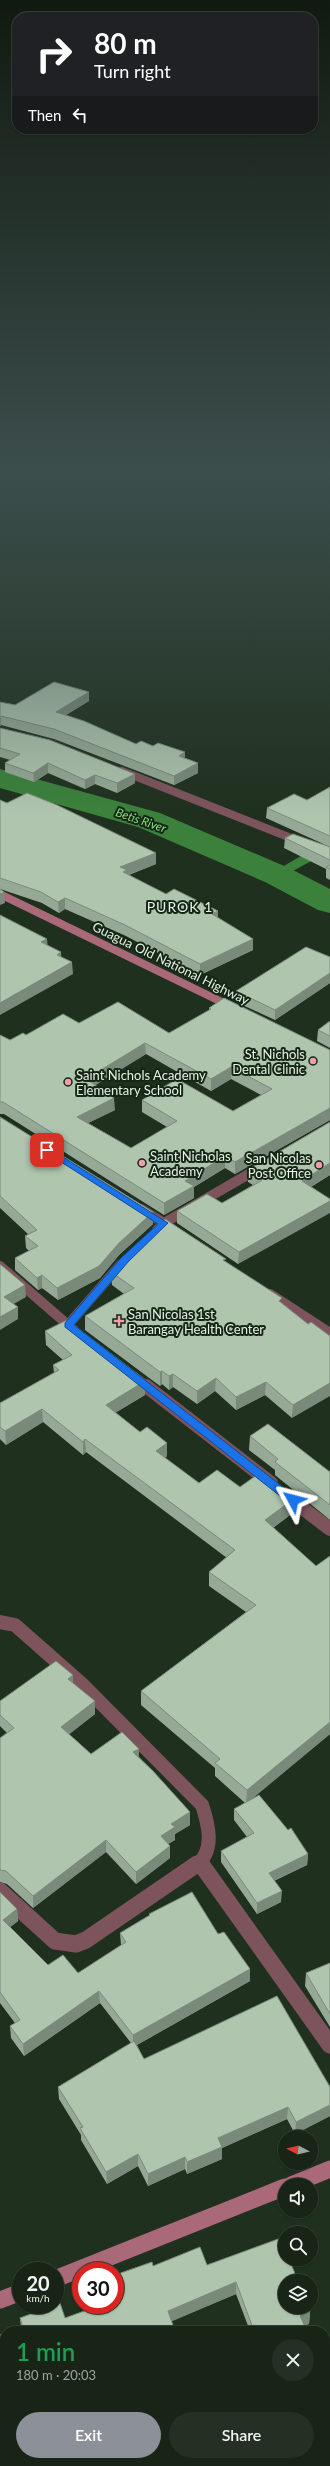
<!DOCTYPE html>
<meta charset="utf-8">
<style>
:root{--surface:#172416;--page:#243023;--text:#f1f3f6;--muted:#9ea4a1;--line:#364135;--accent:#8c9099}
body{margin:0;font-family:Lato,sans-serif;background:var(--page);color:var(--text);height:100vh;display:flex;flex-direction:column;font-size:15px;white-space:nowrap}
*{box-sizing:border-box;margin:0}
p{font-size:13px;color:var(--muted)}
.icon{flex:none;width:22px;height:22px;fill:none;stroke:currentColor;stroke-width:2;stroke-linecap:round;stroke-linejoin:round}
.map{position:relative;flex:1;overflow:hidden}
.panel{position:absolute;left:0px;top:2326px;width:330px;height:140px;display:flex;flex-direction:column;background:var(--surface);border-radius:16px 16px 0 0;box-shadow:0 1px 3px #0004,0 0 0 1px var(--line)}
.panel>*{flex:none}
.banner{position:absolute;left:12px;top:12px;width:306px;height:122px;border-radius:16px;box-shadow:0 1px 3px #0004,0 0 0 1px var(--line);background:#202124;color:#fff;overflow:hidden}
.needle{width:26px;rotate:277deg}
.tools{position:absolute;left:278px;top:2130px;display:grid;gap:8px}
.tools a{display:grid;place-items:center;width:40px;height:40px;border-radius:50%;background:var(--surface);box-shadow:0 1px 3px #0004,0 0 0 1px var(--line);font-size:20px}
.speed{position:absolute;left:12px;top:2262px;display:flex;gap:8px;font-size:20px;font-weight:700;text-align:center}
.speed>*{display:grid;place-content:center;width:52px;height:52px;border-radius:50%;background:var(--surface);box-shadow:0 1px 3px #0004,0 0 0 1px var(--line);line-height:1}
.speed small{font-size:10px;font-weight:400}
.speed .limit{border:6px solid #d22;background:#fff;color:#111}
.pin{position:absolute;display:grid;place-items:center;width:34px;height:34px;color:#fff;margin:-17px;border-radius:8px;box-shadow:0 2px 6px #0006}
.me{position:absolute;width:44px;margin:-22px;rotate:308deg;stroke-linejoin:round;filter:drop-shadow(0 0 3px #0008)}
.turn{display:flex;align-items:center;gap:14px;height:84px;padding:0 16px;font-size:18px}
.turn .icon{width:52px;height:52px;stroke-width:2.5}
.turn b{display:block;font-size:28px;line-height:34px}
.then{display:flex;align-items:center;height:38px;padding:0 16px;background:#0003;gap:8px;font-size:15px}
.round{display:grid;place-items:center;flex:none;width:42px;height:42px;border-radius:21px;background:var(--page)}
.summary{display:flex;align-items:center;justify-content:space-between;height:68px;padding:0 16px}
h1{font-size:24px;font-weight:600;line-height:30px;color:#1e9e55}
.button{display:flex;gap:8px;margin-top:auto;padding:8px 16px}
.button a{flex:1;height:46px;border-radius:24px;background:var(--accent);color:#fff;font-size:16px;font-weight:600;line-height:46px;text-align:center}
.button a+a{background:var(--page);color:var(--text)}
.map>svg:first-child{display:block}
.water{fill:#3b813b}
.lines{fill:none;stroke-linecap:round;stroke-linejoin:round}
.river{fill:#3b813b;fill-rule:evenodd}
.minor-far2{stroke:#7d535c;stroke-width:10}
.minor-far1{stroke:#7d535c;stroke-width:14}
.minor{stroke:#7d535c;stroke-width:17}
.tertiary-far1{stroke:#7d535c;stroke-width:8}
.tertiary{stroke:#7d535c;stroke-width:10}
.secondary-far1{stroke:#aa6978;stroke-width:8}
.secondary{stroke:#aa6978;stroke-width:17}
.wall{fill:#96a996;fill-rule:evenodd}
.shaded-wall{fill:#7a8a7a}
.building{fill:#afc5ae;stroke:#7a8a7a;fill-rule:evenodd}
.route{fill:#1a73e8;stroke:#114b97}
.poi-dot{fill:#f29aae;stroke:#152615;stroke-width:1.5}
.labels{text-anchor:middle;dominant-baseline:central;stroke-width:4;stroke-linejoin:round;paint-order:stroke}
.far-water-label{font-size:12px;font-style:italic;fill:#84e082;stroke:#152615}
.street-label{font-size:13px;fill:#e6f2e6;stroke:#152615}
.poi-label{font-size:13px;fill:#e6f2e6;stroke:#152615;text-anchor:start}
.neighbourhood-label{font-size:14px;letter-spacing:1px;fill:#e6f2e6;stroke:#152615}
</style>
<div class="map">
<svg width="330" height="2466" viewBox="0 0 330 2466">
<rect width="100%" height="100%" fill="#1f301e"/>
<path class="water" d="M330 839V851L291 872 281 873 282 867Z"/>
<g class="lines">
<path class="river" d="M0 769 160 813 289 868 330 889V913L318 910 265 882 138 827 0 788Z"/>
<path class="minor-far2" d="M141 1209 164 1223 157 1230
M0 1266 75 1331
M68 1325 121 1264
M133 1376 148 1387"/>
<path class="minor-far1" d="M146 1386 271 1483
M284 1494 330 1529
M0 1622 15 1625 82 1684 202 1805C208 1823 216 1851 196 1865
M200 1862 202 1865"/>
<path class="minor" d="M201 1864 330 2045
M0 1891 55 1941 76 1944 86 1940 197 1864"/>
<path class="tertiary-far1" d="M122 771 301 842"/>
<path class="tertiary" d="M171 1228 164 1223 261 1167
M270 1294 330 1333"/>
<path class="secondary-far1" d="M0 894 232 1007"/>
<path class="secondary" d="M291 2185 330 2169
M55 2279 285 2187
M0 2300 21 2292"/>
</g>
<path class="wall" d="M89 692V701L66 715 136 744 153 746 185 752V758L198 763V773L174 785 54 739 1 725 0 726V702L15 705Z
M0 728 135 774V783L117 793 95 784 85 789 48 773 34 782 5 772V763L10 760 0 757Z
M330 787V847L266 818 267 808 307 800Z
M0 800 156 864 129 875 166 894 218 911V918L253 939V950L200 975 126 936 65 909 59 913 42 903 0 889Z
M285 838 330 847V880L326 878V869L284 848Z
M330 957V983L275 1020 236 1002V991Z
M209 1008 330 1050V1120L235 1174 225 1168 194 1187V1198L164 1215 4 1114H0V1035L10 1040 26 1035 79 1023 169 1033 209 1010ZM146 1054 211 1091 231 1079 261 1095 233 1111 142 1100V1112L167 1127 131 1148 88 1123 115 1110 95 1085Z
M330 1021V1048L317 1041 318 1030Z
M0 1117 153 1212V1224L119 1255 100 1278 58 1300 42 1288 38 1290 15 1270V1258L29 1251 26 1248 25 1236 29 1235 0 1208Z
M330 1122V1175L311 1187 238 1264 177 1223V1211L222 1203 253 1185 248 1182V1170Z
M226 1262 282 1303 308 1324 292 1418 265 1395 236 1410 215 1391 197 1404 173 1387 169 1390 162 1384 160 1386 85 1330V1316L124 1294 112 1285 111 1272Z
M45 1331 145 1381V1395L115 1413 140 1432 167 1443V1456L165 1458 199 1483 240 1487 294 1512 273 1528 316 1566 330 1556V1734L250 1800 308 1854 307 1865 274 1881 281 1902 257 1914 221 1862V1851L247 1837 234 1820V1809L245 1803 215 1776V1768L141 1705V1691L246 1612 209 1586V1572L227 1558 86 1452 83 1455 43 1422 6 1445 0 1439V1403L54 1373 53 1365 63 1360 46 1345Z
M250 1436 330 1472V1520L275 1475V1470L249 1450Z
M73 1684 95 1714 69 1734 91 1754 139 1757 190 1812V1825L175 1834V1840L168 1844 170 1846V1858L136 1884 106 1852 33 1908 7 1884 0 1882V1738L7 1733 0 1726V1701Z
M0 1892 17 1909 18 1921 10 1927 48 1965 78 1973 121 1945 120 1933 149 1916V1914L218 1934 250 1969V1981L137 2045 144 2059 330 2087V2116L295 2134 287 2119 222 2148V2159L187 2174 185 2169 148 2186 138 2166 107 2184 81 2140V2135L59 2099 58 2087 131 2043 100 2003 24 2056 11 2038 10 2026 15 2023 0 2003Z
M330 1963V2027L305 1986 306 1973Z
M207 2265 310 2312 309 2324 304 2325 307 2331H250L236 2294 171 2321 175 2331H11L21 2328 20 2318H65L115 2305V2275L153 2266Z
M117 2461H169L171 2466H119Z
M316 2461H325L330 2466H319Z"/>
<path class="shaded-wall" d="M89 692V701L56 721V712Z
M1 716V725L0 726V717Z
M185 752V761L179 756Z
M48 763V773L34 782 33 773Z
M198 763V773L174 785V776Z
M135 774V783L117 793V783Z
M95 775V784L85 789V780Z
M156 853V864L127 875V881L120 867Z
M4 892 5 903 0 905V894Z
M65 898V909L59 913 58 902Z
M218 911V922L212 914Z
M47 939 48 950 41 942Z
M253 939V950L200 975V964Z
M61 952 62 964 57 955Z
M72 962 73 974 0 1015V1003Z
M330 973V983L275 1020V1010Z
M145 1043 146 1054 86 1091V1079Z
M231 1067V1079L211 1091V1079Z
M114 1098 115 1110 78 1128 77 1117Z
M330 1108V1120L235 1174V1162Z
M225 1156V1168L194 1187V1198L164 1215V1203L185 1181Z
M330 1163V1175L301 1193 302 1181Z
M330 1201V1213L238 1264 239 1252Z
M153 1212V1224L119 1255 100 1278 58 1300 57 1288 119 1243Z
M42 1275V1288L38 1290 37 1278Z
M25 1285 26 1297 5 1309 4 1297Z
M18 1307V1319L0 1330V1317Z
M162 1371V1384L160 1386V1372Z
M173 1374V1387L169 1390V1376Z
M216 1378 215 1391 197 1404V1391Z
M145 1381V1395L106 1418V1405Z
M266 1382 265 1395 236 1410V1397Z
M330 1383V1396L292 1418 293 1405Z
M42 1409 43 1422 6 1445 5 1431Z
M85 1439 86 1452 83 1455V1442Z
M167 1443V1456L156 1464V1451Z
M295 1498 294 1512 264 1534 265 1520Z
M73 1675V1687L68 1679Z
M95 1701V1714L62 1740 61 1727Z
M330 1722V1734L246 1804 247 1790Z
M139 1749V1761L133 1752Z
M190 1812V1825L175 1834V1840L161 1848V1836L171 1824Z
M106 1840V1852L33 1908V1896Z
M170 1846V1858L136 1884V1872Z
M308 1854 307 1865 268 1883 269 1873Z
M282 1891 281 1902 257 1914V1903Z
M17 1909 18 1921 4 1932 3 1920Z
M250 1969V1981L133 2047V2035Z
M99 1991 100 2003 24 2056 23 2044Z
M330 2105V2116L295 2134 296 2122Z
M288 2107 287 2119 222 2148V2159L187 2174V2162L218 2138Z
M138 2154V2166L107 2184 106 2172Z
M185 2157V2169L148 2186V2174Z
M236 2282V2294L168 2323V2311Z
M310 2312 309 2324 299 2328 300 2316Z
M145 2328V2331H136Z
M4 2416 5 2427 0 2429V2418Z
M65 2461H94L81 2466H65Z"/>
<path class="building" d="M54 682 89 692 56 712 84 721 136 744 141 741 153 746 158 743 185 752 179 756 198 763 174 776 54 729 1 716 0 717V702L15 705Z
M0 728 50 740 135 774 117 783 95 775 85 780 48 763 33 773 5 763 20 754 0 748Z
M330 787V836L267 808 294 794 307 800Z
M27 793 57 805 156 853 120 867 127 870 123 872 166 894 174 889 218 911 212 914 253 939 200 964 125 925 65 898 58 902 41 892 0 878V800L7 803Z
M293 834 330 847V860L285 838Z
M330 865V869L326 867Z
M0 889 4 892 0 894Z
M0 915 47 939 41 942 61 952 57 955 72 962 0 1003Z
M306 947 330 957V973L275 1010 236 991Z
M224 998 330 1050V1108L235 1162 225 1156 185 1181 194 1186 164 1203 3 1102H0V1035L10 1040 23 1033 26 1035 63 1014 79 1023 118 1002 169 1033 211 1009 209 1008ZM145 1043 211 1079 231 1067 272 1089 233 1111 177 1079 142 1100 177 1121 131 1148 77 1117 114 1098 86 1079Z
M330 1021V1036L318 1030Z
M0 1117 153 1212 119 1243 99 1266 57 1288 42 1275 37 1278 15 1258 38 1246 25 1236 37 1230 0 1196Z
M330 1122V1163L302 1181 330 1199V1201L239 1252 177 1211 207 1194 222 1203 261 1181 263 1178 248 1170Z
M165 1219 226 1259 223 1260 282 1298 279 1301 308 1324 311 1322 330 1336V1383L293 1405 266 1382 236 1397 216 1378 197 1391 173 1374 169 1376 162 1371 160 1372 85 1316 134 1288 111 1272 129 1252Z
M0 1264 25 1285 4 1297 18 1307 0 1317Z
M67 1320 139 1375 145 1381 106 1405 140 1432 147 1427 167 1443 156 1451 199 1483 217 1470 240 1487 261 1472 295 1498 265 1520 316 1566 330 1556V1722L247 1790 215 1763 220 1759 141 1691 256 1605 209 1572 235 1550 85 1439 83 1442 42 1409 5 1431 0 1427V1403L59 1370 53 1365 72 1355 45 1331Z
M268 1424 330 1472V1505L275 1462 278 1459 250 1436Z
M56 1661 73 1675 68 1679 95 1701 61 1727 91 1754 122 1732 139 1749 133 1752 153 1771 190 1812 171 1824 175 1827 161 1836 170 1846 136 1872 106 1840 33 1896 6 1871 0 1870V1738L14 1728 0 1715V1701Z
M259 1795 288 1830 291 1828 308 1854 269 1873 282 1891 257 1903 221 1851 254 1833 234 1809Z
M0 1892 17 1909 3 1920 48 1965 63 1955 78 1973 126 1942 120 1933 150 1915 149 1914 192 1892 218 1934 224 1932 250 1969 133 2035 99 1991 23 2044 10 2026 20 2020 0 1992Z
M330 1963V2014L306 1973Z
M277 1996 330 2087V2105L296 2122 288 2107 218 2138 222 2147 187 2162 185 2157 148 2174 138 2154 106 2172 80 2128 83 2127 58 2087 134 2041 144 2059Z
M281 2238 285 2249V2259H289L298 2281H285V2307H308L310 2312 300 2316 307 2331H254L236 2282 168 2311 175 2331H146L145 2328 136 2331H11L23 2327 20 2318 60 2303 65 2318 101 2305H115V2300L117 2299 115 2293V2275L152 2262 153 2266 200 2247 207 2265Z
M5 2333V2422L4 2416 0 2418V2335Z
M325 2370 330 2380V2466H325L323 2461H325Z
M14 2461H65L66 2466H15Z
M121 2461H169L171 2466H123Z
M187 2461H286L288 2466H176Z"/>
<linearGradient id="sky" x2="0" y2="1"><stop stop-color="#111a10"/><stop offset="0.58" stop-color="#3c4e4c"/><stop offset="1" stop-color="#3c4e4c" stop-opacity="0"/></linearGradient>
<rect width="330" height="814" fill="url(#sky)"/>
<path class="route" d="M47 1147 168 1223 128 1262 74 1325 296 1497V1503H289L65 1327V1323L121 1258 158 1224 44 1151 43 1150Z"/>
<g class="poi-dot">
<circle cx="313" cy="1061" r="4"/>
<circle cx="68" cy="1082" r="4"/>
<circle cx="142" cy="1163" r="4"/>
<circle cx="319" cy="1165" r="4"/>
<path d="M117 1315h4v4h4v4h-4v4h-4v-4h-4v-4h4z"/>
</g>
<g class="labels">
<g class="far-water-label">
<text transform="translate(141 820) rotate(19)">Betis River</text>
</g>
<g class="street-label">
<text transform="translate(171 963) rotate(26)">Guagua Old National Highway</text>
</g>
<g class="poi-label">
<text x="305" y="1054" text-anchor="end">St. Nichols<tspan x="305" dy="15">Dental Clinic</tspan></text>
<text x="76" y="1075">Saint Nichols Academy<tspan x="76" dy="15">Elementary School</tspan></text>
<text x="150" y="1156">Saint Nicholas<tspan x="150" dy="15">Academy</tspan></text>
<text x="311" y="1158" text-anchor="end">San Nicolas<tspan x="311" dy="15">Post Office</tspan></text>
<text x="128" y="1314">San Nicolas 1st<tspan x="128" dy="15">Barangay Health Center</tspan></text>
</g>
<g class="neighbourhood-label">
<text x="180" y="906">PUROK 1</text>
</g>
</g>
</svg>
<div class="tools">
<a><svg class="needle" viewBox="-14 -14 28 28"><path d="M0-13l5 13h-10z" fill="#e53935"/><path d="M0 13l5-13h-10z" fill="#9ea4a1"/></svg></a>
<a><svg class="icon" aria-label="sound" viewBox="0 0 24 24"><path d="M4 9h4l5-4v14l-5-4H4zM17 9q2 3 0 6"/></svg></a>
<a><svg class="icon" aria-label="search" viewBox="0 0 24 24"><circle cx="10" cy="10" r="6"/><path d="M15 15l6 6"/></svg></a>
<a><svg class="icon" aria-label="layers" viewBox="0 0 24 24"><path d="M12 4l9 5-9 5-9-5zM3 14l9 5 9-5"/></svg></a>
</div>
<div class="speed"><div>20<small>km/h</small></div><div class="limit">30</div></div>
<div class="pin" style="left:47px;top:1150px;background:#d93025"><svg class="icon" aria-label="arrive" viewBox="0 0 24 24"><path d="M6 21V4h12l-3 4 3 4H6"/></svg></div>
<svg class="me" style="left:293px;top:1500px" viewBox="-20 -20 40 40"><path d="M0-17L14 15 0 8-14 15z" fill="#1a73e8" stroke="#fff" stroke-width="4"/></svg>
<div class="banner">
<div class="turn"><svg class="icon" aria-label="right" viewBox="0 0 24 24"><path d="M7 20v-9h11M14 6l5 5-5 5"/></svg><div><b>80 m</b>Turn right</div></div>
<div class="then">Then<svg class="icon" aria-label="left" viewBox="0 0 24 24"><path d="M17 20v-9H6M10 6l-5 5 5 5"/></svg></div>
</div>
<section class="panel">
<div class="summary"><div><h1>1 min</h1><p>180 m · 20:03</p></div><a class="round"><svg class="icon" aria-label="close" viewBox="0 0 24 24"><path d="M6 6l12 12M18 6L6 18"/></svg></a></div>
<div class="button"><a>Exit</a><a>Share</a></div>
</section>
</div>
